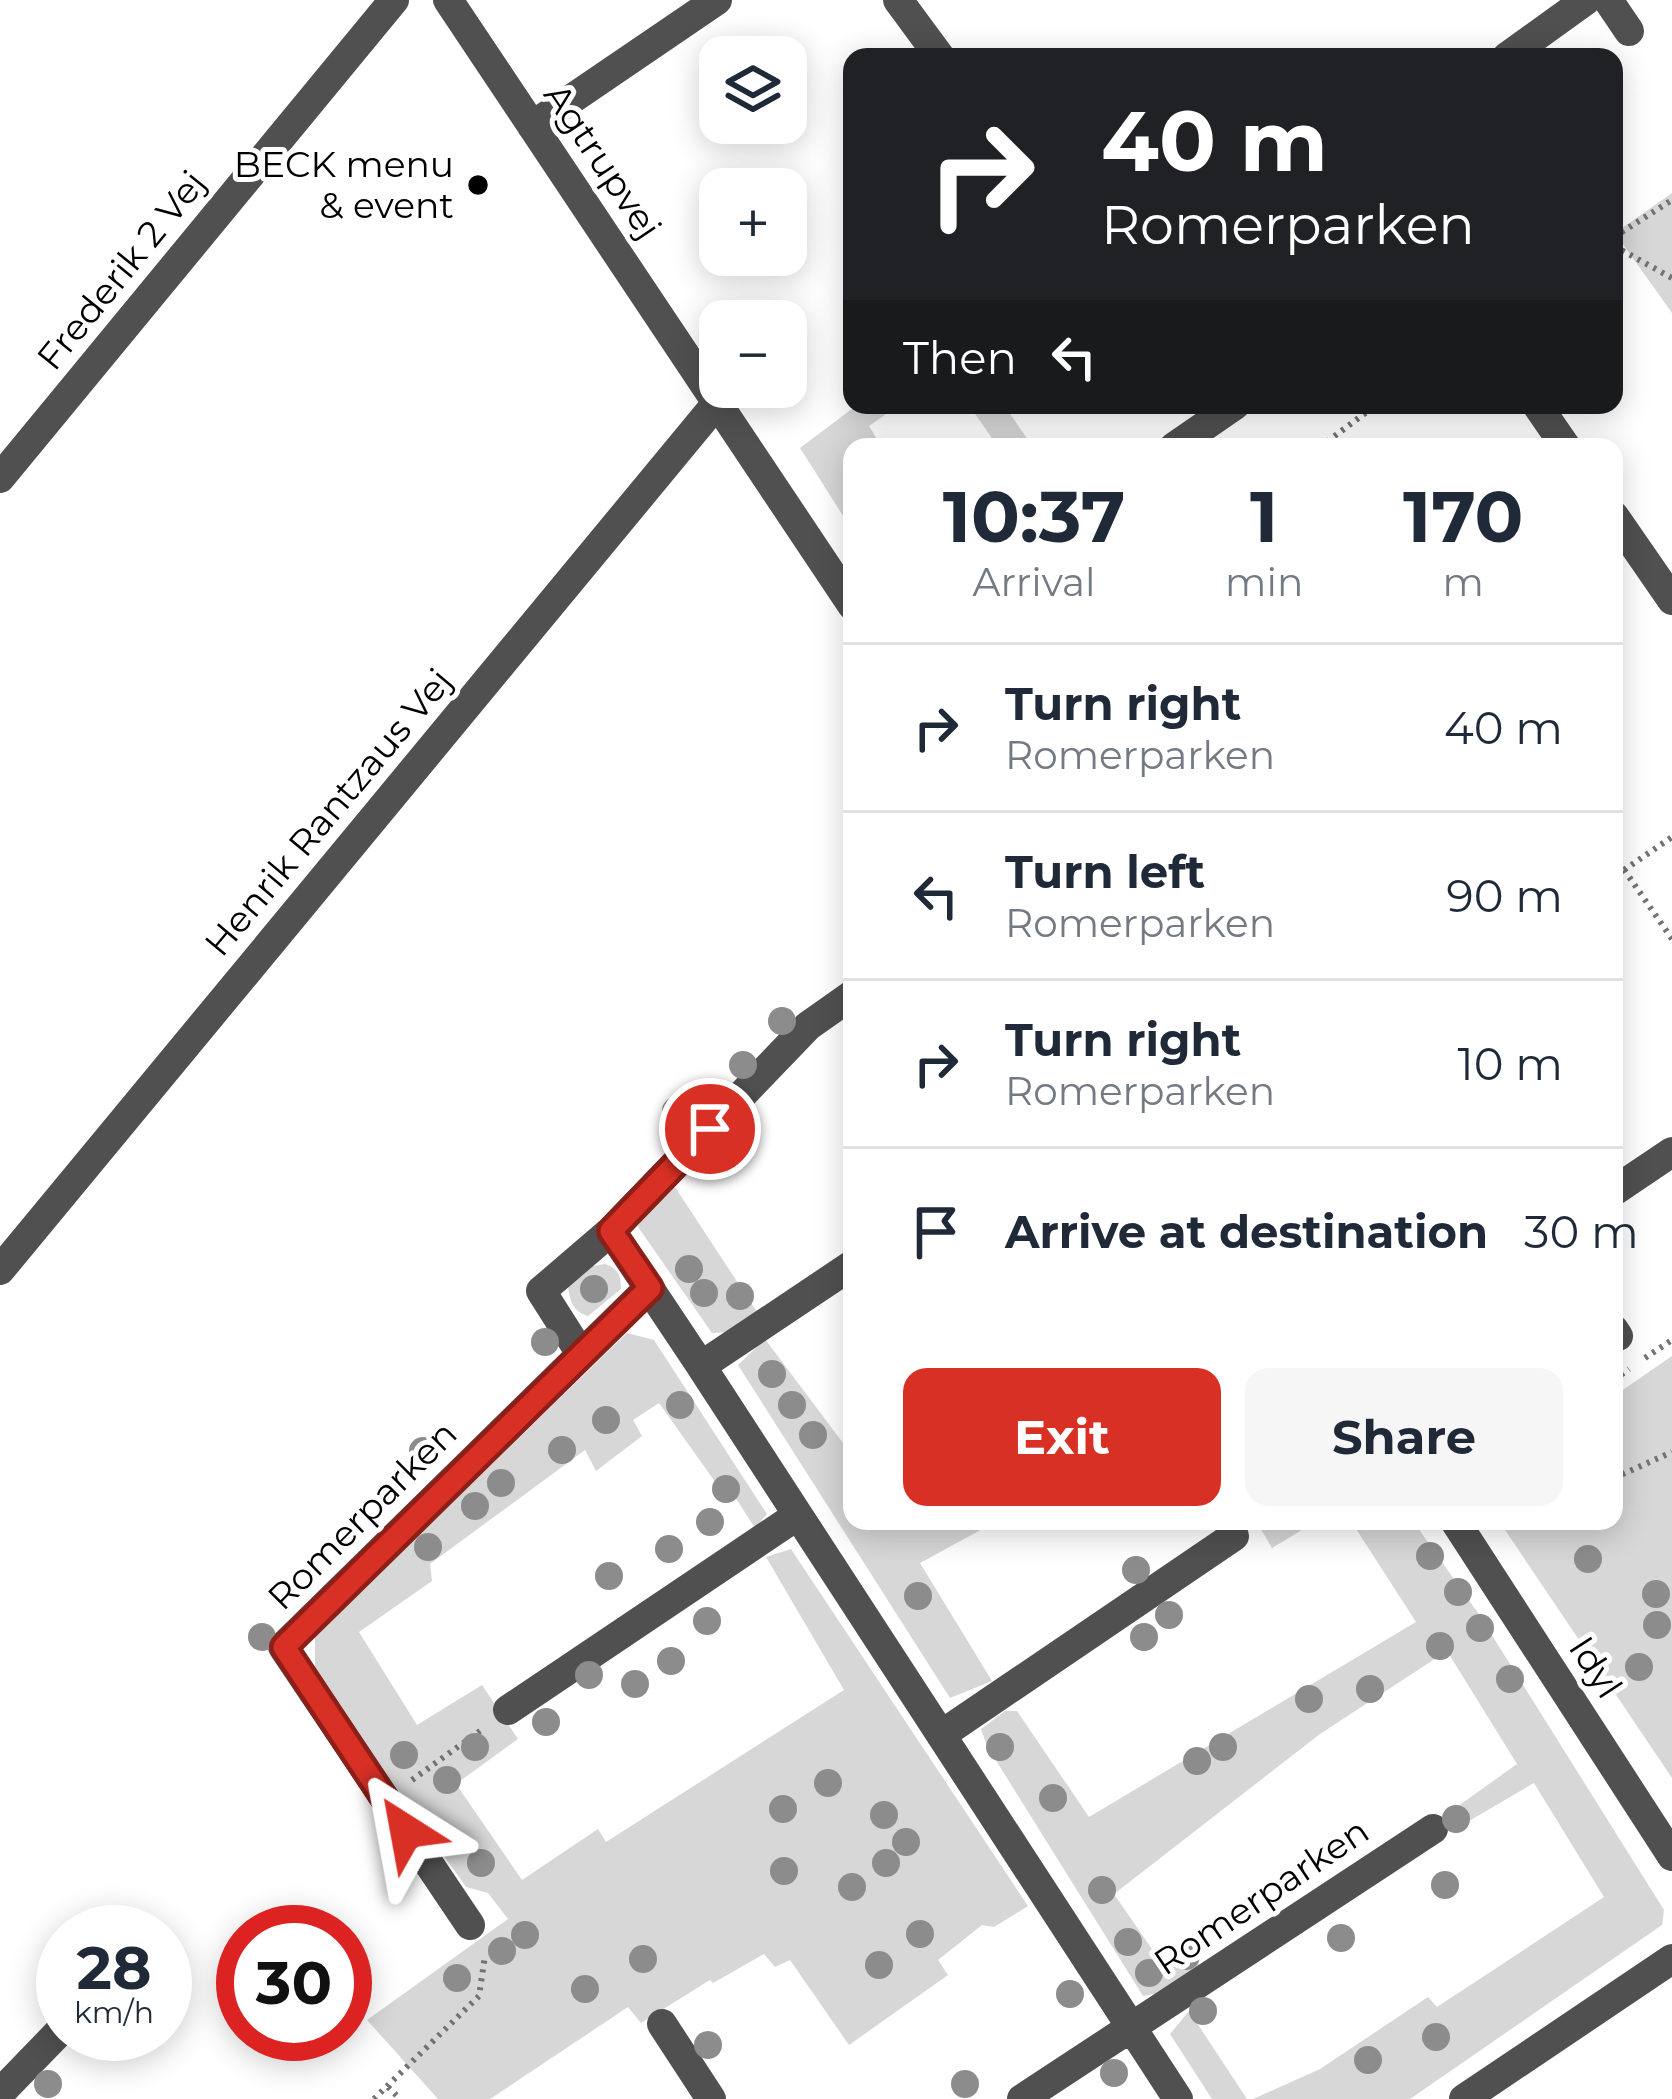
<!DOCTYPE html>
<meta charset="utf-8">
<style>
:root{--surface:#fff;--page:#f6f6f7;--text:#1f2937;--muted:#747a83;--line:#e0e1e3;--accent:#d93025}
body{margin:0;font-family:Montserrat,sans-serif;background:var(--page);color:var(--text);height:100vh;display:flex;flex-direction:column;font-size:45px;white-space:nowrap}
*{box-sizing:border-box;margin:0}
p{font-size:39px;color:var(--muted)}
.icon{flex:none;width:66px;height:66px;fill:none;stroke:currentColor;stroke-width:2;stroke-linecap:round;stroke-linejoin:round}
.map{position:relative;flex:1;overflow:hidden}
.side{position:absolute;left:843px;top:438px;width:780px;height:1092px;display:flex;flex-direction:column;background:var(--surface);border-radius:24px;box-shadow:0 6px 30px #0003}
.side>*{flex:none}
.hud{position:absolute;left:843px;top:48px;width:780px;height:366px;border-radius:24px;box-shadow:0 6px 30px #0003;background:#202124;color:#fff;overflow:hidden}
.controls{position:absolute;left:699px;top:36px;display:grid;gap:24px}
.controls a{display:grid;place-items:center;width:108px;height:108px;border-radius:24px;background:var(--surface);box-shadow:0 6px 30px #0003;font-size:60px}
.speed{position:absolute;left:36px;top:1905px;display:flex;gap:24px;font-size:60px;font-weight:700;text-align:center}
.speed>*{display:grid;place-content:center;width:156px;height:156px;border-radius:50%;background:var(--surface);box-shadow:0 6px 30px #0003;line-height:1}
.speed small{font-size:30px;font-weight:400}
.speed .limit{border:18px solid #d22;background:#fff;color:#111}
.pin{position:absolute;display:grid;place-items:center;width:102px;height:102px;color:#fff;margin:-51px;border:6px solid #fff;border-radius:50%;box-shadow:0 3px 12px #0007}
.me{position:absolute;width:132px;margin:-66px;rotate:326deg;stroke-linejoin:round;filter:drop-shadow(0 0 9px #0008)}
.turn{display:flex;align-items:center;gap:42px;height:252px;padding:0 60px;font-size:54px}
.turn .icon{width:156px;height:156px;stroke-width:2.5}
.turn b{display:block;font-size:84px;line-height:102px}
.then{display:flex;align-items:center;height:114px;padding:0 60px;background:#0003;gap:24px;font-size:45px}
.eta{display:flex;justify-content:space-evenly;align-items:center;height:204px;text-align:center}
.eta b{font-size:72px;font-weight:700;line-height:84px}
.primary-button{display:flex;gap:24px;margin-top:auto;padding:24px 60px}
.primary-button a{flex:1;height:138px;border-radius:24px;background:var(--accent);color:#fff;font-size:48px;font-weight:700;line-height:138px;text-align:center}
.primary-button a+a{background:var(--page);color:var(--text)}
ul{padding:0;list-style:none}
li{display:flex;align-items:center;gap:36px;height:168px;padding:0 60px;border-top:3px solid var(--line)}
li div{flex:1}
li b{display:block;font-size:45px}
li em{font-style:normal}
.map>svg:first-child{display:block}
.green{fill:#d7d7d7}
.lines{fill:none;stroke-linecap:round;stroke-linejoin:round}
.path{stroke:#727272;stroke-width:6;stroke-dasharray:3 6;stroke-linecap:butt}
.minor{stroke:#505050;stroke-width:30}
.tree{fill:#8c8c8c}
.route-casing{stroke:#8d1f18;stroke-width:30}
.route{stroke:#d93025;stroke-width:21}
.poi-dot{fill:#000;stroke:#fff;stroke-width:4.5}
.labels{text-anchor:middle;dominant-baseline:central;stroke-width:10;stroke-linejoin:round;paint-order:stroke}
.street-label{font-size:36px;fill:#000;stroke:#fff}
.poi-label{font-size:36px;fill:#000;stroke:#fff;text-anchor:end}
</style>
<div class="map">
<svg width="1672" height="2099" viewBox="0 0 1672 2099">
<rect width="100%" height="100%" fill="#fff"/>
<path class="green" d="M1672 193V313L1615 233Z
M857 405H899L869 426 882 447H852V530L800 448Z
M969 405H1004L1033 447H998Z
M675 1187 757 1312 731 1332 712 1333 638 1227 645 1209Z
M605 1264C618 1268 621 1276 621 1289L588 1316C572 1311 570 1301 568 1286L593 1266Z
M627 1333 654 1340 767 1514 755 1528 735 1497 728 1500 659 1403 633 1420 642 1436 596 1471 585 1450 430 1564 432 1581 359 1632 417 1725 482 1685 518 1739 456 1784 522 1880 598 1829 606 1842 844 1690 766 1557 791 1549 1028 1906 994 1927 982 1925 938 1960 948 1975 849 2045 790 1960 775 1967 764 1954 713 1983 710 1980 641 2023 628 2007 490 2099H438L367 2020 508 1919 488 1893 466 1887 401 1795 315 1669V1636Z
M765 1339 852 1455V1521H997L920 1563 992 1681 950 1698 738 1365Z
M1672 1356V1778L1499 1521H1614V1396Z
M1256 1521H1317L1272 1548Z
M1351 1521H1413L1478 1613 1664 1910 1662 1925 1410 2099H1253L1320 2069 1428 1997 1437 2007 1604 1897 1534 1783 1450 1832 1440 1819 1517 1764 1447 1651 1320 1734 1114 1894 1165 1968 1195 1947 1199 1965 1159 1993 1143 1996 987 1746 981 1729 1005 1711H1017L1089 1817 1416 1622Z
M1189 2011 1247 2099H1212L1170 2034Z"/>
<g class="lines">
<path class="path" d="M1614 237 1672 200
M1614 246 1672 278
M1320 447 1376 405
M1614 855 1672 939
M1624 870 1672 837
M1645 1358 1672 1340
M1614 1380 1629 1369
M1614 1478 1672 1452
M412 1780 484 1728
M388 2087 400 2099
M374 2099 479 1996 485 1956"/>
<path class="minor" d="M448 0 852 605
M898 0 940 57
M1608 0 1629 31
M1507 57 1586 0
M532 126 717 0
M1537 405 1566 447
M1174 447 1235 405
M0 478 394 0
M1614 516 1672 600
M1614 1191 1672 1152
M852 1265 701 1366 1178 2099
M0 1270 717 403
M1614 1330 1618 1336
M581 1354 541 1291 611 1231
M701 1366 611 1231 808 1026 852 995
M1455 1521 1672 1856
M508 1710 798 1515
M941 1735 1234 1536
M470 1925 283 1647 649 1288
M662 2024 711 2099
M0 2093 63 2028
M1022 2099 1433 1829
M1464 2099 1672 1959"/>
</g>
<g class="tree">
<circle cx="782" cy="1021" r="14"/>
<circle cx="743" cy="1065" r="14"/>
<circle cx="676" cy="1111" r="14"/>
<circle cx="689" cy="1269" r="14"/>
<circle cx="594" cy="1289" r="14"/>
<circle cx="704" cy="1293" r="14"/>
<circle cx="740" cy="1296" r="14"/>
<circle cx="545" cy="1342" r="14"/>
<circle cx="772" cy="1374" r="14"/>
<circle cx="680" cy="1405" r="14"/>
<circle cx="792" cy="1405" r="14"/>
<circle cx="606" cy="1420" r="14"/>
<circle cx="813" cy="1435" r="14"/>
<circle cx="562" cy="1450" r="14"/>
<circle cx="423" cy="1451" r="14"/>
<circle cx="501" cy="1483" r="14"/>
<circle cx="726" cy="1489" r="14"/>
<circle cx="475" cy="1506" r="14"/>
<circle cx="710" cy="1522" r="14"/>
<circle cx="428" cy="1547" r="14"/>
<circle cx="669" cy="1549" r="14"/>
<circle cx="1430" cy="1556" r="14"/>
<circle cx="1588" cy="1559" r="14"/>
<circle cx="1136" cy="1570" r="14"/>
<circle cx="609" cy="1576" r="14"/>
<circle cx="1458" cy="1592" r="14"/>
<circle cx="1656" cy="1594" r="14"/>
<circle cx="918" cy="1596" r="14"/>
<circle cx="1169" cy="1615" r="14"/>
<circle cx="707" cy="1621" r="14"/>
<circle cx="1657" cy="1625" r="14"/>
<circle cx="1480" cy="1628" r="14"/>
<circle cx="262" cy="1637" r="14"/>
<circle cx="1144" cy="1637" r="14"/>
<circle cx="1440" cy="1646" r="14"/>
<circle cx="671" cy="1661" r="14"/>
<circle cx="1639" cy="1667" r="14"/>
<circle cx="589" cy="1675" r="14"/>
<circle cx="1510" cy="1679" r="14"/>
<circle cx="635" cy="1684" r="14"/>
<circle cx="1370" cy="1689" r="14"/>
<circle cx="1309" cy="1699" r="14"/>
<circle cx="546" cy="1722" r="14"/>
<circle cx="475" cy="1747" r="14"/>
<circle cx="1000" cy="1747" r="14"/>
<circle cx="1223" cy="1747" r="14"/>
<circle cx="404" cy="1755" r="14"/>
<circle cx="1197" cy="1761" r="14"/>
<circle cx="447" cy="1780" r="14"/>
<circle cx="828" cy="1783" r="14"/>
<circle cx="1053" cy="1798" r="14"/>
<circle cx="783" cy="1809" r="14"/>
<circle cx="884" cy="1815" r="14"/>
<circle cx="1456" cy="1819" r="14"/>
<circle cx="906" cy="1842" r="14"/>
<circle cx="481" cy="1863" r="14"/>
<circle cx="886" cy="1863" r="14"/>
<circle cx="784" cy="1871" r="14"/>
<circle cx="1445" cy="1885" r="14"/>
<circle cx="852" cy="1887" r="14"/>
<circle cx="1102" cy="1890" r="14"/>
<circle cx="920" cy="1934" r="14"/>
<circle cx="525" cy="1935" r="14"/>
<circle cx="1341" cy="1938" r="14"/>
<circle cx="1128" cy="1942" r="14"/>
<circle cx="502" cy="1951" r="14"/>
<circle cx="1186" cy="1956" r="14"/>
<circle cx="643" cy="1959" r="14"/>
<circle cx="879" cy="1965" r="14"/>
<circle cx="1149" cy="1973" r="14"/>
<circle cx="457" cy="1978" r="14"/>
<circle cx="585" cy="1989" r="14"/>
<circle cx="1070" cy="1994" r="14"/>
<circle cx="1203" cy="2011" r="14"/>
<circle cx="1436" cy="2037" r="14"/>
<circle cx="708" cy="2045" r="14"/>
<circle cx="1368" cy="2060" r="14"/>
<circle cx="1114" cy="2073" r="14"/>
<circle cx="48" cy="2084" r="14"/>
<circle cx="965" cy="2084" r="14"/>
</g>
<g class="lines">
<defs>
<path id="route" d="M406 1831 284 1647 650 1288 611 1231 710 1129"/>
</defs>
<use href="#route" class="route-casing"/>
<use href="#route" class="route"/>
</g>
<circle class="poi-dot" cx="478" cy="185" r="12"/>
<g class="labels">
<g class="street-label">
<text transform="translate(603 161) rotate(56)">Agtrupvej</text>
<text transform="translate(121 270) rotate(-51)">Frederik 2 Vej</text>
<text transform="translate(328 812) rotate(-50)">Henrik Rantzaus Vej</text>
<text transform="translate(362 1515) rotate(-45)">Romerparken</text>
<text transform="translate(1596 1667) rotate(57)">Idyl</text>
<text transform="translate(1261 1896) rotate(-34)">Romerparken</text>
</g>
<g class="poi-label">
<text x="454" y="164">BECK menu<tspan x="454" dy="41">&amp; event</tspan></text>
</g>
</g>
</svg>
<div class="controls">
<a><svg class="icon" aria-label="layers" viewBox="0 0 24 24"><path d="M12 4l9 5-9 5-9-5zM3 14l9 5 9-5"/></svg></a>
<a>+</a>
<a>−</a>
</div>
<div class="speed"><div>28<small>km/h</small></div><div class="limit">30</div></div>
<div class="pin" style="left:710px;top:1129px;background:#d93025"><svg class="icon" aria-label="arrive" viewBox="0 0 24 24"><path d="M6 21V4h12l-3 4 3 4H6"/></svg></div>
<svg class="me" style="left:406px;top:1831px" viewBox="-20 -20 40 40"><path d="M0-17L14 15 0 8-14 15z" fill="#d93025" stroke="#fff" stroke-width="4"/></svg>
<div class="hud">
<div class="turn"><svg class="icon" aria-label="right" viewBox="0 0 24 24"><path d="M7 20v-9h11M14 6l5 5-5 5"/></svg><div><b>40 m</b>Romerparken</div></div>
<div class="then">Then<svg class="icon" aria-label="left" viewBox="0 0 24 24"><path d="M17 20v-9H6M10 6l-5 5 5 5"/></svg></div>
</div>
<section class="side">
<div class="eta">
<div><b>10:37</b><p>Arrival</p></div>
<div><b>1</b><p>min</p></div>
<div><b>170</b><p>m</p></div>
</div>
<ul>
<li><svg class="icon" aria-label="right" viewBox="0 0 24 24"><path d="M7 20v-9h11M14 6l5 5-5 5"/></svg><div><b>Turn right</b><p>Romerparken</p></div><em>40 m</em></li>
<li><svg class="icon" aria-label="left" viewBox="0 0 24 24"><path d="M17 20v-9H6M10 6l-5 5 5 5"/></svg><div><b>Turn left</b><p>Romerparken</p></div><em>90 m</em></li>
<li><svg class="icon" aria-label="right" viewBox="0 0 24 24"><path d="M7 20v-9h11M14 6l5 5-5 5"/></svg><div><b>Turn right</b><p>Romerparken</p></div><em>10 m</em></li>
<li><svg class="icon" aria-label="arrive" viewBox="0 0 24 24"><path d="M6 21V4h12l-3 4 3 4H6"/></svg><div><b>Arrive at destination</b></div><em>30 m</em></li>
</ul>
<div class="primary-button"><a>Exit</a><a>Share</a></div>
</section>
</div>
